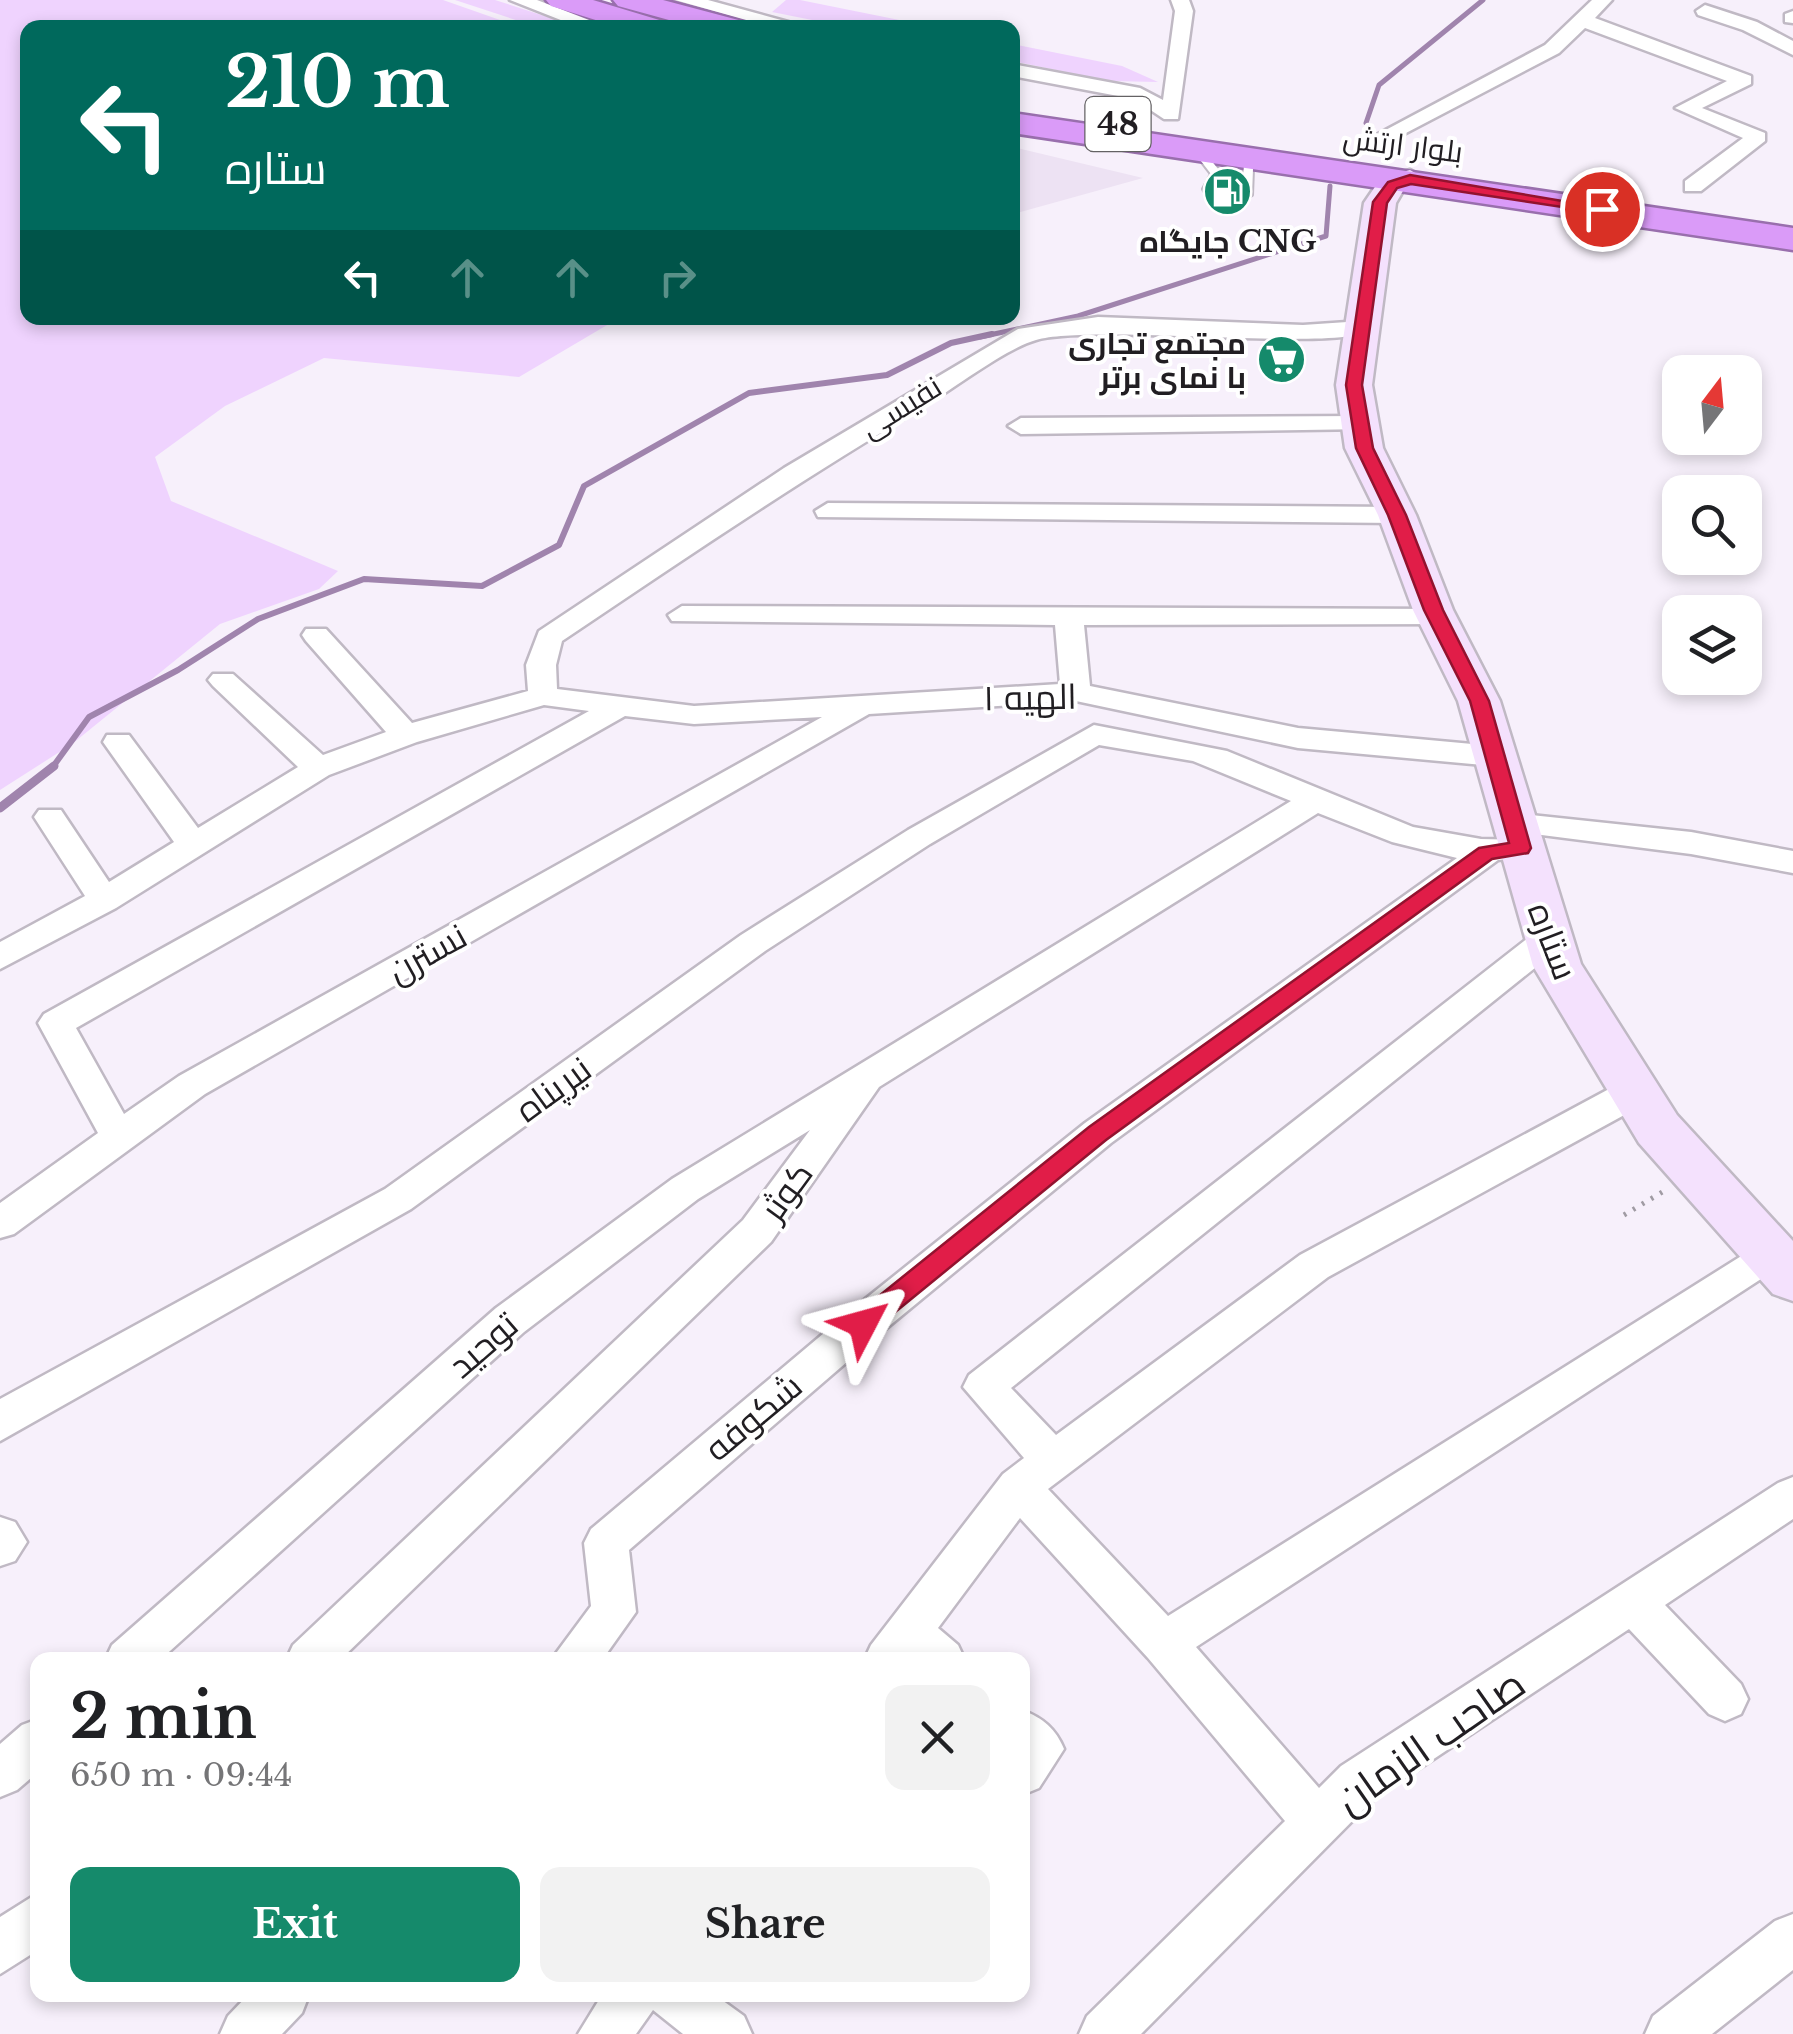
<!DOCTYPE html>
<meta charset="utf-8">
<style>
:root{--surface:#fff;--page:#f2f2f2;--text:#202124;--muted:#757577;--accent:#158a6b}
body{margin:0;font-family:"Libre Baskerville",Cairo,serif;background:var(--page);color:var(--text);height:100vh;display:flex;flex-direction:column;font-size:38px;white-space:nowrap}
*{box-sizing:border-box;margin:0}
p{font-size:32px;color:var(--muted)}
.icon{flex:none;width:55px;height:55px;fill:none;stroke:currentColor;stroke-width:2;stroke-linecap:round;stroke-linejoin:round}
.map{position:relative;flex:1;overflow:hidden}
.side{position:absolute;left:30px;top:1652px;width:1000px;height:350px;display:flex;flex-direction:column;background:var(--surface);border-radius:20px;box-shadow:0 5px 15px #0003}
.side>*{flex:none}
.top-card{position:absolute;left:20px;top:20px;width:1000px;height:305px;border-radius:20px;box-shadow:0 5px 15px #0003;background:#00695c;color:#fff;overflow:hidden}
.needle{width:65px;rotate:16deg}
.fabs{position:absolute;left:1662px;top:355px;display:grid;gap:20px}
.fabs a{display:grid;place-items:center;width:100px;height:100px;border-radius:20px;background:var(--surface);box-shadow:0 5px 15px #0003;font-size:50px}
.pin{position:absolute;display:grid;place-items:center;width:85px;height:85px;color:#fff;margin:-42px;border:5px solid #fff;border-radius:50%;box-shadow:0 2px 10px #0007}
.me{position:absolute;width:110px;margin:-55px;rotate:51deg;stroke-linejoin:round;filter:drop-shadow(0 0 8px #0008)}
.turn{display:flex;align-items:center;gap:35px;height:210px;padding:0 40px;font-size:45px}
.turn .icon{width:130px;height:130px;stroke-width:2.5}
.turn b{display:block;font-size:70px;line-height:85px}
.lanes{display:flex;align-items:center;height:95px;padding:0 40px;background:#0003;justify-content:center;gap:50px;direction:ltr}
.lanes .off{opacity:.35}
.round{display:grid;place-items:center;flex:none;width:105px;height:105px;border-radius:20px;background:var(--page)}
.summary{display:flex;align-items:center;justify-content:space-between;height:170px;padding:0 40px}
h1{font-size:60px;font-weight:700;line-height:75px}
.cta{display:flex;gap:20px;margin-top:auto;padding:20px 40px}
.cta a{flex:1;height:115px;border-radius:20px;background:var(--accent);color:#fff;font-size:40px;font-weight:700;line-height:115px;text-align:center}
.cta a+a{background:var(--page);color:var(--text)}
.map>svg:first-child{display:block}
.built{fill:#ede2f3}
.green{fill:#efd3fe}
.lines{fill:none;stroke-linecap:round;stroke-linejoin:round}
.stream-far2{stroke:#a084ad;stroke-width:5}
.stream-far1{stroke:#a084ad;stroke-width:6}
.stream{stroke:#a084ad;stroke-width:9}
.lane-casing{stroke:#c0b9c4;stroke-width:4}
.street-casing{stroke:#c0b9c4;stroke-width:5}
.secondary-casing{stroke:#c0b9c4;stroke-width:5}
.highway-casing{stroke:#996fad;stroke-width:5}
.path{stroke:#a09ba3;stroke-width:5;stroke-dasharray:2.5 8;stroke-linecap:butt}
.lane{fill:#fff;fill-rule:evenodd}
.street{fill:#fff;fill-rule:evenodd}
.secondary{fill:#f4e1fd;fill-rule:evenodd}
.highway{fill:#da9bf8;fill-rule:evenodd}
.route{fill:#e11d48;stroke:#92132f;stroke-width:2.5}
.labels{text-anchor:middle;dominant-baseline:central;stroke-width:8;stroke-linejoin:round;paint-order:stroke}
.far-street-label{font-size:30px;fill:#211e22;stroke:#fff}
.far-poi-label{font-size:30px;font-weight:bold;fill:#211e22;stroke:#fff}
.shield{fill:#fff;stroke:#646264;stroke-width:2.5}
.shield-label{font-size:32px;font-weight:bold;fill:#211e22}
.street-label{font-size:35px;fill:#211e22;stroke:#fff}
.near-street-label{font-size:42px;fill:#211e22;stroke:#fff}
</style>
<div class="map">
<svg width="1793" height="2034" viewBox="0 0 1793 2034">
<rect width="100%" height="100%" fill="#f7f0fb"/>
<path class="built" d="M1013 147 1143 178 1013 214Z"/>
<path class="green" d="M0 0H443L520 27 28 28V318H619L519 377 324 358 225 406 155 457 171 501 338 571 319 589 220 624 72 744 0 790Z
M455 0H495L579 27H537Z
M786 0H800L934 27H847L772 12Z
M1012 44 1122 66 1158 82 1109 81 1013 61Z"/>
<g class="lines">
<path class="stream-far2" d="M1366 123 1379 85 1483 0
M980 337 1078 316 1326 236 1330 186"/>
<path class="stream-far1" d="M52 768 89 717 178 670 258 619 364 579 482 586 559 545 584 486 749 393 887 375 951 343 992 334"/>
<path class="stream" d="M0 808 54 766"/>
<defs>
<path id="lane" d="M1195 150H1203L1222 174 1215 187 1242 191 1244 165 1266 158 1271 161 1253 169 1252 195 1247 198 1204 191 1203 189 1211 174 1194 152Z"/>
<path id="street" d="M510 0H537L610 28H581Z
M675 0H708L810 28H775Z
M1171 0H1189L1193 11 1178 119H1164L1134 99 1012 76V64L1140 88 1163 100 1175 11Z
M1592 0H1612L1595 18 1751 76V84L1702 108 1765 133V141L1701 191H1685V181L1743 138 1675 108 1727 81 1585 28 1559 53 1383 145 1376 147 1365 141 1545 45Z
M1705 5 1757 22 1793 41V55L1743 30 1698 15 1696 11Z
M1793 11V23L1785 22V14Z
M1098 317 1303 325 1362 321 1374 328C1351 354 1096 323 1036 340 1007 348 954 388 925 406 801 480 682 560 562 641L556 665 557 689 694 706 1060 684 1055 625 672 621 668 615 682 606 1438 609 1452 618 1448 624 1084 625 1090 686 1298 728 1494 746 1505 749 1509 756 1505 763 1494 766 1298 748 1076 701 869 714 205 1094 14 1234 0 1238V1203L98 1133 38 1023 44 1014 589 711 544 705 417 742 329 775 116 908 0 969V942L85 896 34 817 39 810H61L109 882 174 842 103 742 107 735H129L198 828 298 767 213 686 208 680 213 674H233L323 755 386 732 306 641 302 635 306 629H326L412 723 528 691 526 665 539 631 784 468 1018 329ZM625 716 694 724 822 717 179 1076 124 1114 76 1028Z
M1360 416 1373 424 1369 429 1021 434 1008 426 1021 418Z
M828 503 1397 507 1410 515 1397 523 818 517 815 511Z
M1094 725 1227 751 1413 827 1481 839 1532 840 1537 848 1532 856 1498 860 1111 1143 877 1336 629 1550 636 1612 602 1660H551L591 1606 584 1543 591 1529 849 1312 1085 1123 1457 858 1392 842 1318 813 879 1087 771 1242 340 1660H286L293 1645 743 1220 810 1130 698 1199 524 1332 160 1660H105L112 1645 496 1308 672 1179 1291 801 1193 761 1099 745 930 844 765 951 411 1209 0 1441V1399L385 1189 741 935 908 830Z
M1513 813 1691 832 1793 851V873L1691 854 1502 830 1497 823 1502 816Z
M1549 927 1561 931 1566 939 1561 947 1011 1388 1056 1435 1300 1255 1622 1082 1635 1079 1648 1082 1653 1092 1648 1102 1328 1277 1048 1489 1168 1616 1770 1238 1784 1242 1789 1253 1784 1264 1196 1647 1319 1788 1341 1766 1778 1483 1793 1477V1519L1665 1605 1741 1684 1748 1699 1741 1714 1725 1721 1709 1714 1629 1629 1375 1798 1141 2034H1079L1087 2016 1285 1821 1148 1658 1020 1518 938 1628 958 1645 965 1660H864L871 1645 1003 1474 1024 1458 963 1387 969 1375 1537 931Z
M0 1517 15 1522 27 1542 15 1561 0 1566Z
M1022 1710C1043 1718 1056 1729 1064 1749L1039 1788 1022 1795Z
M38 1719V1772L17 1790 0 1797V1744L22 1725Z
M38 1893V1950L0 1974V1917Z
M1793 1914V1970L1712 2034H1645L1653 2016 1775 1921Z
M248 1995H309L302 2013 282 2034H220L228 2016Z
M602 1995H715L744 2016 752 2034H683L653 2010 636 2034H578Z"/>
<path id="secondary" d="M1410 170 1425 179 1403 191 1396 203 1372 385 1383 448 1416 515 1453 610 1500 701 1581 964 1677 1115 1793 1241V1301L1773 1294 1639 1143 1533 966 1458 701 1413 610 1378 515 1345 448 1336 385 1364 203 1381 178Z"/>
<path id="highway" d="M546 0H593L666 22 670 28H621L551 6Z
M613 0H663L746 22 750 28H698L618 6Z
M1012 113 1793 228V250L1012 133Z"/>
</defs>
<use href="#lane" class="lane-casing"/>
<use href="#street" class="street-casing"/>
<use href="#secondary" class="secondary-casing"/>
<use href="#highway" class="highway-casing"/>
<path class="path" d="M1624 1215 1664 1191"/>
<use href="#lane" class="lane"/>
<use href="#street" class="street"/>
<use href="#secondary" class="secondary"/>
<use href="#highway" class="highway"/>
</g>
<path class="route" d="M1410 175 1609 209 1602 213 1411 184 1397 188 1387 203 1362 385 1373 448 1406 515 1443 610 1489 701 1531 848 1528 853 1492 859 1106 1140 872 1331H854L850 1324 854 1316 1089 1127 1479 848 1509 843 1470 701 1424 610 1388 515 1356 448 1346 385 1373 202 1388 182Z"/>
<defs>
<symbol id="fuel-disc" viewBox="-11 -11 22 22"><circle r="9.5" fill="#158a6b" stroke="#fff"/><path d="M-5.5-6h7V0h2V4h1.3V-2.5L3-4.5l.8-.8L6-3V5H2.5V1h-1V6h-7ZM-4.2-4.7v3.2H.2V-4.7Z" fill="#fff"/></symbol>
<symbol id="supermarket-disc" viewBox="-11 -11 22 22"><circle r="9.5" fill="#158a6b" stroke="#fff"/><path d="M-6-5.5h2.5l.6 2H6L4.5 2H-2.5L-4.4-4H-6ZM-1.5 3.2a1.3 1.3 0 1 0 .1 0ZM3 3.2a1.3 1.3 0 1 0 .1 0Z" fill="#fff"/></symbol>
</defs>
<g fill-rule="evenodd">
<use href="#fuel-disc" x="1200" y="164" width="55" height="55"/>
<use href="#supermarket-disc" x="1254" y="332" width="55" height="55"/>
</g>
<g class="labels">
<g class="far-street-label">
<text transform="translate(1403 145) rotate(7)">بلوار ارتش</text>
<text transform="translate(901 407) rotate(-32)">نفیسی</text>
</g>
<g class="far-poi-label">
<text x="1228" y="241">جایگاه CNG</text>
<text x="1246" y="343" text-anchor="end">مجتمع تجاری<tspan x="1246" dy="34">با نمای برتر</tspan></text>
</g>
<rect class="shield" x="1085.5" y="97" width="65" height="54" rx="8"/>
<g class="shield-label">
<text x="1118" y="124">48</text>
</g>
<g class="street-label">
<text transform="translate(1030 697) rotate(-1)">الهیه ۱</text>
<text transform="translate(1553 941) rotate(69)">ستاره</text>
<text transform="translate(427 953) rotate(-29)">نسترن</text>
<text transform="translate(553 1089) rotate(-36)">نیرپناه</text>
<text transform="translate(786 1191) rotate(-54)">کوثر</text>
<text transform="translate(483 1345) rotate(-41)">توحید</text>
<text transform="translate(753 1417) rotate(-40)">شکوفه</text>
</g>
<g class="near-street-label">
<text transform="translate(1430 1741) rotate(-35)">صاحب الزمان</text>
</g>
</g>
</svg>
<div class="fabs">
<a><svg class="needle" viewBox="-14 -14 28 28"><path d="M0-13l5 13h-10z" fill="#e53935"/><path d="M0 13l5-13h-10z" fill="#757577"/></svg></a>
<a><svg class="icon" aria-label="search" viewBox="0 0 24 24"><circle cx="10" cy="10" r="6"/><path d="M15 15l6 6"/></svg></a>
<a><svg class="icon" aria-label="layers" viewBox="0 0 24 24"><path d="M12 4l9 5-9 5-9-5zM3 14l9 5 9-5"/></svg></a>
</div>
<div class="pin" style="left:1602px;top:209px;background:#d93025"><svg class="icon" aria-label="arrive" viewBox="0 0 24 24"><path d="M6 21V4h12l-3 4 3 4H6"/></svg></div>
<svg class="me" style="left:863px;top:1324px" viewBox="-20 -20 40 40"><path d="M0-17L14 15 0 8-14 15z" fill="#e11d48" stroke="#fff" stroke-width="4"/></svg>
<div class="top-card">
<div class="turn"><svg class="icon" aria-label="left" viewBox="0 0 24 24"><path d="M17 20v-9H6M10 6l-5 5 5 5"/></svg><div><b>210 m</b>ستاره</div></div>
<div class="lanes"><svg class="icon" aria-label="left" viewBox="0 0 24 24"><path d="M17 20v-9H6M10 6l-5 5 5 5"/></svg><svg class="icon off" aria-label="ahead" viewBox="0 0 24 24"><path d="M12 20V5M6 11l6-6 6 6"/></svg><svg class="icon off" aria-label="ahead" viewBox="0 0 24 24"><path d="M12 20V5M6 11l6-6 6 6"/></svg><svg class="icon off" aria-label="right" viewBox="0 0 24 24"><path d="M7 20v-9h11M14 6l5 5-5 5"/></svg></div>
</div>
<section class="side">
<div class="summary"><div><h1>2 min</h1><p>650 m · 09:44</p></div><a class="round"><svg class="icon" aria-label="close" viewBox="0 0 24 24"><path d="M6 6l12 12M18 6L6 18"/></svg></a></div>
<div class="cta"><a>Exit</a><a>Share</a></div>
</section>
</div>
